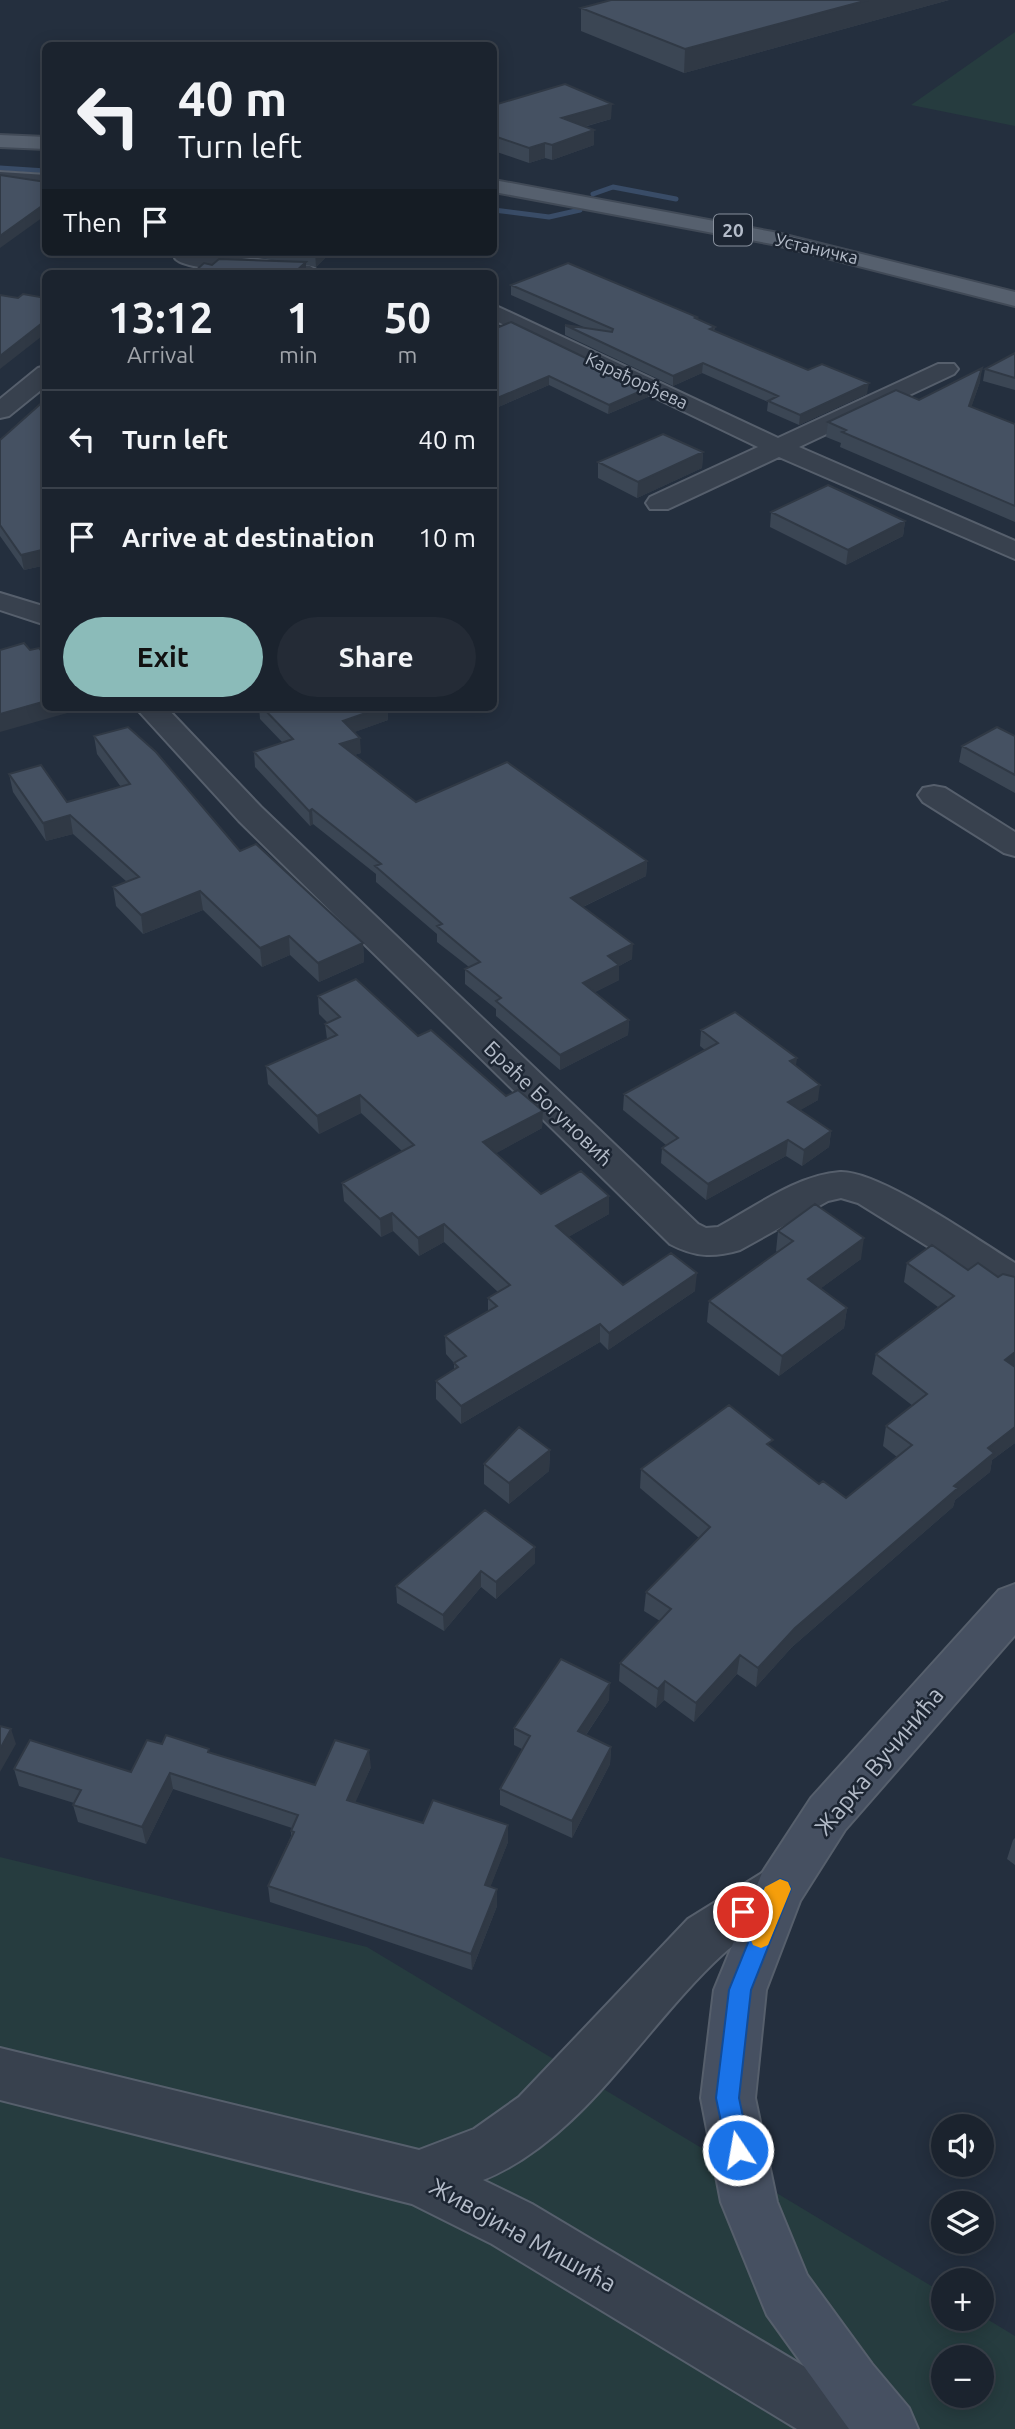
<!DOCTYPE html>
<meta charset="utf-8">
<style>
:root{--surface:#1b232e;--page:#242b36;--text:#f1f3f6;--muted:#a0a4aa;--line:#39404a;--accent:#8bbbb9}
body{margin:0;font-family:Ubuntu,sans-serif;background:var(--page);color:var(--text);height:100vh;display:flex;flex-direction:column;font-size:26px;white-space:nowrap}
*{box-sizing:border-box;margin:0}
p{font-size:23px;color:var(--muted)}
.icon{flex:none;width:38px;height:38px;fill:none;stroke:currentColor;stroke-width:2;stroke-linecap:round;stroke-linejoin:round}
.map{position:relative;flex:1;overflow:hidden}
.side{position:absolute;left:42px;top:270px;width:455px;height:441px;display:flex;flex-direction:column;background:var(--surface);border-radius:10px;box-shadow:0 4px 18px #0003,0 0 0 2px var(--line)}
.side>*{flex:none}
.top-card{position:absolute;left:42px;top:42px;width:455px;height:214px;border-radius:10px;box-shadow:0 4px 18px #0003,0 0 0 2px var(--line);background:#1b232e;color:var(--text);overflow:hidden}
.tools{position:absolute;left:931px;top:2114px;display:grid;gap:14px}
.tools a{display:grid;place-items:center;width:63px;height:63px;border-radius:50%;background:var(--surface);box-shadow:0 4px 18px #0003,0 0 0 2px var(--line);font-size:35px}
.pin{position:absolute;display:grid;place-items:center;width:60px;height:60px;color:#fff;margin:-30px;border:4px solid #fff;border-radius:50%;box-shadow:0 2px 7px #0007}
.me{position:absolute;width:77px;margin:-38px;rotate:348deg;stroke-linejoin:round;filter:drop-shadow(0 0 5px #0008)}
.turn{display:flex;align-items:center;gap:24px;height:147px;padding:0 21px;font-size:32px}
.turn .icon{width:91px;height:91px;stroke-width:2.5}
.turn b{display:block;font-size:49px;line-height:60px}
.then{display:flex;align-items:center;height:66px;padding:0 21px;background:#0003;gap:14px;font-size:26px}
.eta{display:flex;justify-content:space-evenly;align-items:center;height:119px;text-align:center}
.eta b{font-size:42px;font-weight:700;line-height:49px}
.primary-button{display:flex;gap:14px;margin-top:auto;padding:14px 21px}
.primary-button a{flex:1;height:80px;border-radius:42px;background:var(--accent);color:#111;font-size:28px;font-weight:700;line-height:80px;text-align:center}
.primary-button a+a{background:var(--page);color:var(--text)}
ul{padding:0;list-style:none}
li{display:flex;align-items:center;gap:21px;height:98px;padding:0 21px;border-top:2px solid var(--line)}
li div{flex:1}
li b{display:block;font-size:26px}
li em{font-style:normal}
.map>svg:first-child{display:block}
.green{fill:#263c3f;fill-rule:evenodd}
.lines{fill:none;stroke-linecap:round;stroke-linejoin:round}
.stream{stroke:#394c67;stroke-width:5}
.street-casing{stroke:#565f6c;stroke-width:4}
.secondary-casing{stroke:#565f6c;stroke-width:4}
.primary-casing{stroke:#414a57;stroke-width:4}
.street{fill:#38414e;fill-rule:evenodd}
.secondary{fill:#465061;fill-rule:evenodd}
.primary{fill:#56606e;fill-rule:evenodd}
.wall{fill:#3b4654}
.shaded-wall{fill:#303945}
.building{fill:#455162;stroke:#303945;stroke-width:2}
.route{fill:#1a73e8;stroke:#114b97;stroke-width:2}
.slow{fill:#f59e0b}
.labels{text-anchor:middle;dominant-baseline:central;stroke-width:5;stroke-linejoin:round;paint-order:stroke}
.far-street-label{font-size:18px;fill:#b4bcc9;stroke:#1d2633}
.shield{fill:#1d2633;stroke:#878f9c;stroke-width:2}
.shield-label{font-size:19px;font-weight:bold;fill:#b4bcc9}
.street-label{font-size:21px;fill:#b4bcc9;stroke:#1d2633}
.near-street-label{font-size:24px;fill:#b4bcc9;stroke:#1d2633}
</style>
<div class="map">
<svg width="1015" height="2429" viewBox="0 0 1015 2429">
<rect width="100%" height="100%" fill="#242f3e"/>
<path class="green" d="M1015 32V126L911 105Z
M0 1857 367 1947 943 2293V2319H982V2316L1015 2336V2429H0ZM943 2357H982V2396H943Z"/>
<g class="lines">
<path class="stream" d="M0 168 46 171
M593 194 613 187 676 199
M494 210 549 217 580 210"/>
<defs>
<path id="street" d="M0 172 46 175V187L0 184Z
M191 252 310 266 321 273C298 273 186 274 175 258L178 253Z
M494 305 778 438 938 364H954L958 369 954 374 799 447 1015 541V559L779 457 668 509H650L646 503 650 497 758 447 494 320Z
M46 366V386L9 416 0 418V399L38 368Z
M0 593 46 607V625L0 610Z
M135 707H166L261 807 698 1224 706 1228 718 1227C755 1207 797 1175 840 1172 879 1170 979 1241 1015 1263V1296L1001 1292 858 1203 841 1198 828 1201 740 1250C713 1258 695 1257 670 1244L239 821Z
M934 786 945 788 1015 832V856L1004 853 923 802 918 795 923 788Z
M780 1866 798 1873 805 1889C790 1922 749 1930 723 1954 644 2026 584 2139 483 2180L532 2204 874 2408 883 2429H797L492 2244 412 2204 0 2100V2048L419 2150 474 2129 519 2097 688 1919 762 1873Z"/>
<path id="secondary" d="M1015 1584V1635L845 1830 800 1901 766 1990 755 2098 777 2202 807 2275 872 2364 909 2408 918 2429H849L767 2315 721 2202 701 2098 714 1990 762 1873 811 1798 999 1590Z"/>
<path id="primary" d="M0 135 46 137V149L0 147Z
M494 180 773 232 1015 292V306L772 244 494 192Z"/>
</defs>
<use href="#street" class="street-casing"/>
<use href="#secondary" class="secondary-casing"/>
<use href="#primary" class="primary-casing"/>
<use href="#street" class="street"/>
<use href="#secondary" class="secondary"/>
<use href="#primary" class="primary"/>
</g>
<path class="wall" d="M949 0 684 73 581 31V8Z
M494 105 611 119 584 127 594 130V145L552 160 545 158 529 163 494 151Z
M239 252H331L316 267 306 265V273H193L212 265 280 261 240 255Z
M511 285 697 317V319L715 327 714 331 867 394 799 425 767 411 768 402 702 373 673 386 565 335V325L588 329 511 295Z
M494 329 648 397 608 414 549 385 496 408 494 407Z
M1015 353V390L983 381 985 369Z
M980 382 971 407 1015 424V522L840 447 841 443 826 437 828 422 919 400Z
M46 399V565L24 570 0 536V440Z
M703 452 702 468 637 498 598 478V462Z
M771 512 905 521 903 536 846 565 770 527Z
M259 707H387L388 720 354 732 361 753 354 755 416 802 647 861 646 876 583 907 632 959 619 966V980L595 992 629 1020 628 1035 560 1070 496 1016V1009L465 984V969L469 967 437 942V934L376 882V874L313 824 310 826 255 767 254 752 283 743 260 719Z
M94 736 240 851 363 943 364 962 319 982 290 955 262 967 203 910 143 934 116 906 113 887 127 882 73 834 46 841 13 792 9 774 67 802 121 787 97 754Z
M1015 736V793L959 762 962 746Z
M318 996 418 1036 506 1096 543 1111 542 1128 496 1153 541 1194 609 1196V1214L568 1237 623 1285 695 1291 608 1350 600 1342 461 1424 436 1399V1381L454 1370V1363L446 1354 445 1336 488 1311V1298L498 1292 444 1242 419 1256 393 1231 381 1237 344 1201 342 1183 402 1151 361 1113 319 1134 268 1084 266 1066 327 1039 325 1024 328 1023 319 1014Z
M701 1030 796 1066 818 1100 800 1110 831 1131 829 1147 802 1166 786 1156 706 1200 661 1163 662 1148 666 1145 623 1110 624 1094 705 1050 700 1046Z
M778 1231 861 1259 821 1288 847 1308 844 1328 779 1376 707 1322 709 1301 777 1252 776 1251Z
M907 1263 968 1270 998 1277H1015V1443L992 1460 990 1472 955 1500 953 1507 792 1647 756 1687 737 1674 694 1722 664 1700 656 1708 619 1681 620 1663 660 1621 644 1611 646 1592 699 1538 640 1488 641 1469 772 1448 819 1484 846 1498 897 1457 883 1446 886 1426 913 1406 872 1374 876 1354 938 1307 904 1282Z
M550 1450 549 1471 509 1504 484 1484V1464Z
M485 1510 535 1563 496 1599 481 1587 444 1631 397 1603 396 1586Z
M609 1700 586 1735 611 1747 610 1764 572 1838 500 1805V1789L522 1749 514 1745V1728Z
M162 1744 210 1753 315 1785 371 1767 355 1802 423 1823 508 1842 490 1887 497 1889V1906L472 1970 270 1902 268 1886 291 1836V1831L292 1828 173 1789 146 1844 78 1822 73 1805 74 1803 19 1786 14 1769 131 1772Z
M1015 1838V1865L1007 1859 1013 1840Z"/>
<path class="shaded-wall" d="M868 0H949L684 73 685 49Z
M612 104 611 119 561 133 562 118Z
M594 130V145L552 160V145Z
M545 143V158L529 163V148Z
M46 203V215L0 248V236Z
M315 252H331L316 267Z
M306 262V273H294Z
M46 320V333L0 369V356Z
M703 363 702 373 673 386V376Z
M982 368 980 382 967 420 969 406Z
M549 376V385L496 408 495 399Z
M869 383 867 394 799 425 800 415Z
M648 388V397L608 414 609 405Z
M703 452 702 468 637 498 638 482Z
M905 521 903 536 846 565 848 550Z
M46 549V565L24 570 21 555Z
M46 701V707H77L78 710 0 732V714Z
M383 707H387L388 720 344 736 343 721Z
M360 738 361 753 341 759 340 744Z
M312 809 313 824 310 826 309 811Z
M70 815 73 834 46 841 43 823Z
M647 861 646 876 570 913 571 898Z
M200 891 203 910 143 934 141 915Z
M289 936 290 955 262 967 260 948Z
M363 943 364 962 319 982 318 963Z
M633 944 632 959 619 966V980L583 998V983L608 956Z
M629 1020 628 1035 560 1070V1055Z
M797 1058 795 1073 790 1061Z
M820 1085 818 1100 787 1118 788 1102Z
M360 1095 361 1113 319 1134 317 1116Z
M543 1111 542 1128 484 1160 483 1142Z
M831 1131 829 1147 802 1166 804 1150Z
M788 1140 786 1156 706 1200 708 1184Z
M609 1196V1214L556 1244V1226Z
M392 1213 393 1231 381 1237 380 1219Z
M444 1224V1242L419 1256 418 1238Z
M864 1238 861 1259 805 1300 808 1279Z
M697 1273 695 1291 608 1350 609 1333Z
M847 1308 844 1328 779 1376 782 1356Z
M600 1324V1342L461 1424V1406Z
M1015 1352V1367L1005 1360Z
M1015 1427V1443L992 1460 990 1472 955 1500 953 1507 792 1647 756 1687 758 1668 795 1628 954 1486 988 1448Z
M550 1450 549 1471 509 1504V1483Z
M535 1547V1563L496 1599V1582Z
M481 1571V1587L444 1631 443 1615Z
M740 1655 737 1674 694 1722 696 1703Z
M665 1681 664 1700 656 1708 658 1689Z
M610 1683 609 1700 577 1748 578 1731Z
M11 1729 16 1744 0 1772V1749Z
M611 1747 610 1764 572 1838V1821Z
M369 1750 371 1767 349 1817 347 1800Z
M170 1773 173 1789 146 1844 142 1827Z
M508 1825V1842L485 1901V1885Z
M497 1889V1906L472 1970 471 1954Z"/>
<path class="building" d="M611 0H868L685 49 581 8Z
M565 84 612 104 562 118 594 130 552 145 545 143 529 148 494 136V105Z
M0 175 46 182V203L0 236Z
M219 259 306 262 294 273H193L204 263 212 265Z
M568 263 697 317 695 318 715 327 710 329 808 370 822 364 869 383 800 415 768 401 778 396 703 363 673 376 565 325 612 332 613 329 511 285Z
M23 294 46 298V320L0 356V295L18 298Z
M511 322 648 388 609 405 549 376 495 399 494 398V329Z
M1015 353V378L985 369Z
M982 368 969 406 1015 424V506L842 432 846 430 828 422 896 390 919 400Z
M46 399V549L21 555 0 525V440Z
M663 434 703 452 638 482 598 462Z
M828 485 905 521 848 550 771 512Z
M24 643 30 650 39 648 46 656V701L0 714V650Z
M262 707H383L343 721 360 738 340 744 416 802 507 762 647 861 571 898 633 944 608 956 619 965 583 983 629 1020 560 1055 496 1001 501 998 465 969 480 962 437 926 442 924 375 866 381 864 312 809 309 811 254 752 293 739Z
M128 727 156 752 240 851 256 844 363 943 318 963 289 936 260 948 200 891 141 915 113 887 139 877 70 815 43 823 9 774 41 765 67 802 130 784 94 736Z
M997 727 1015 736V775L962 746Z
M356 979 418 1036 431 1030 506 1096 518 1090 543 1111 483 1142 541 1194 581 1171 609 1196 556 1226 623 1285 671 1253 697 1273 609 1333 600 1324 461 1406 436 1381 458 1367 454 1363 466 1356 445 1336 497 1306 488 1298 510 1285 444 1224 418 1238 392 1213 380 1219 342 1183 414 1145 360 1095 317 1116 266 1066 337 1035 325 1024 340 1017 318 996Z
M735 1012 797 1058 790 1061 820 1085 788 1102 831 1131 804 1150 788 1140 708 1184 662 1148 678 1138 624 1094 718 1043 701 1030Z
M815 1204 864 1238 808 1279 847 1308 782 1356 709 1301 793 1241 778 1231Z
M932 1245 968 1270 978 1263 998 1277 1003 1274 1015 1277V1352L1005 1360 1015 1367V1427L988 1448 994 1453 954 1486 958 1488 795 1628 758 1668 740 1655 696 1703 665 1681 658 1689 620 1663 671 1609 646 1592 710 1527 641 1469 729 1405 773 1440 767 1444 819 1484 823 1481 846 1498 912 1445 886 1426 927 1394 876 1354 954 1296 907 1263Z
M519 1427 550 1450 509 1483 484 1464Z
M485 1510 535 1547 496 1582 481 1571 443 1615 396 1586Z
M561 1659 610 1683 578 1731 611 1747 572 1821 500 1789 530 1736 514 1728Z
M0 1726 11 1729 0 1749Z
M166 1735 209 1749 208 1752 315 1785 335 1740 369 1750 347 1800 423 1823 433 1800 508 1825 485 1885 497 1889 471 1954 268 1886 294 1832 291 1831 298 1815 170 1773 142 1827 73 1805 81 1790 14 1769 30 1740 131 1772 147 1740 162 1744Z"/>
<path class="route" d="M780 1879 788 1882 791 1889 751 1990 739 2098 750 2150 746 2158 738 2161 730 2158 727 2150 716 2098 729 1990 760 1913 743 1922 736 1919 733 1912 736 1906Z"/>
<path class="slow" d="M780 1879 788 1882 791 1889 768 1945 761 1948 753 1945 750 1938 765 1901 762 1894 765 1887Z"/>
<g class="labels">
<g class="far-street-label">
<text transform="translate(817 248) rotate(13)">Устаничка</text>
<text transform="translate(637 380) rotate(25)">Карађорђева</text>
</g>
<rect class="shield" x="714" y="214.5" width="38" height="31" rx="5"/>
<g class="shield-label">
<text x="733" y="230">20</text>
</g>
<g class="street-label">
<text transform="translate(549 1103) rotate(44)">Браће Богуновић</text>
</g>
<g class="near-street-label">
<text transform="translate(879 1761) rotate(-50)">Жарка Вучинића</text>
<text transform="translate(523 2235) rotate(29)">Живојина Мишића</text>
</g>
</g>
</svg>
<div class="tools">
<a><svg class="icon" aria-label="sound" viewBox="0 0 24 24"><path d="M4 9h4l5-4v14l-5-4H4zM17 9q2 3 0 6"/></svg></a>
<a><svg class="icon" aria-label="layers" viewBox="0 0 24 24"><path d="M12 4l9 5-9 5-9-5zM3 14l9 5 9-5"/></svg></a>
<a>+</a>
<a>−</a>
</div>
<div class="pin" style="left:743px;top:1912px;background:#d93025"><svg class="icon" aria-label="arrive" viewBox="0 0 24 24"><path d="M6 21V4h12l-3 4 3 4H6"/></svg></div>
<svg class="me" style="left:738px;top:2150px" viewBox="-20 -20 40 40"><circle r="17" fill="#1a73e8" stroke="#fff" stroke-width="3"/><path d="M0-11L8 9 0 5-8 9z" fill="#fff"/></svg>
<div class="top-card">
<div class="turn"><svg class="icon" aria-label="left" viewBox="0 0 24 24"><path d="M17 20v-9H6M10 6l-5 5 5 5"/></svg><div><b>40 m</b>Turn left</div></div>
<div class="then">Then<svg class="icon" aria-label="arrive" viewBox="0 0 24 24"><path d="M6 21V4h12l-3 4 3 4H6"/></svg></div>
</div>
<section class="side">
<div class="eta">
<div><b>13:12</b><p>Arrival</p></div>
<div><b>1</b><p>min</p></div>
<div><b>50</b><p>m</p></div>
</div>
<ul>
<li><svg class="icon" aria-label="left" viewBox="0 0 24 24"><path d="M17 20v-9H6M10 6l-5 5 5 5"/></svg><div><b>Turn left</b></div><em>40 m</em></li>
<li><svg class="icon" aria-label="arrive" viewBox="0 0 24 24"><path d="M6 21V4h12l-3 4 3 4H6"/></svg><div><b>Arrive at destination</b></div><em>10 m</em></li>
</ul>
<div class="primary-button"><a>Exit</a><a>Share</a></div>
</section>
</div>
